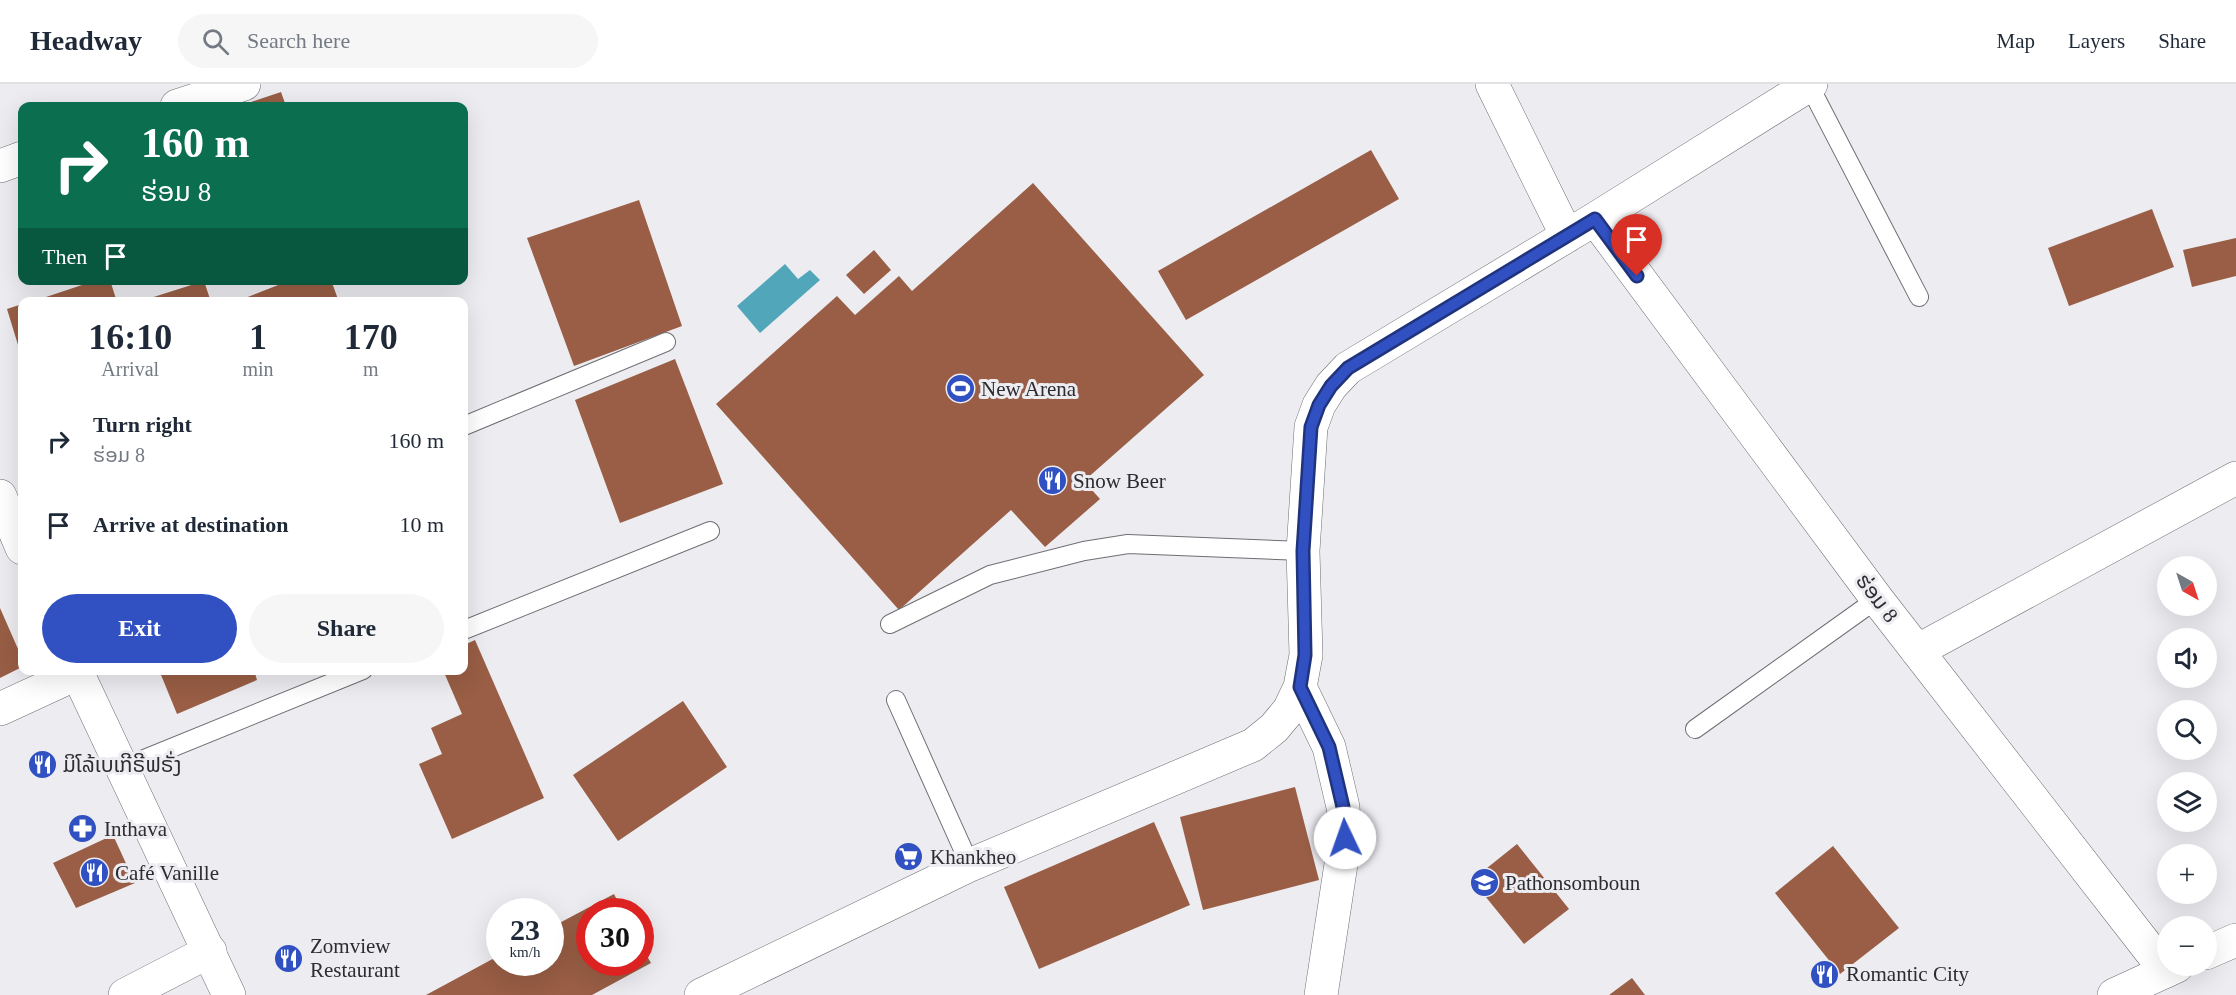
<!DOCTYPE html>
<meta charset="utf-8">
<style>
:root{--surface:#fff;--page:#f6f6f7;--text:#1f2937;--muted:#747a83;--line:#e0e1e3;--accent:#3150c1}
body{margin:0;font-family:"Times New Roman","Noto Sans Lao",serif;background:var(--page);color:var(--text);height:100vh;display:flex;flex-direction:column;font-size:22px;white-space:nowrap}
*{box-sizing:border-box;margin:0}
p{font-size:20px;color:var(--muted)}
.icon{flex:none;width:33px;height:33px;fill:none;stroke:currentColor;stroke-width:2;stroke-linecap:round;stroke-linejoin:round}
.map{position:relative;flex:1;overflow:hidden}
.sheet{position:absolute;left:18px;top:213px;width:450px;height:378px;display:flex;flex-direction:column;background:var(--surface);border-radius:12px;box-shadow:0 6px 24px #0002}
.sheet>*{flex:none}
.hud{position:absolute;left:18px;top:18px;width:450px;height:183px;border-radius:12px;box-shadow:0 6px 24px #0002;background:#0b6e4f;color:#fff;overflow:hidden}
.needle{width:39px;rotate:141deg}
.fabs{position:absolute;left:2157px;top:472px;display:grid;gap:12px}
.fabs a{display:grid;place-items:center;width:60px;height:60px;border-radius:50%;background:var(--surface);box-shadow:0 6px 24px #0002;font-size:30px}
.speed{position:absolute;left:486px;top:814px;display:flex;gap:12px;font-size:30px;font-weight:700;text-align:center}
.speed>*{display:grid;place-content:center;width:78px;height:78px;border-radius:50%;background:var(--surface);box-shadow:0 6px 24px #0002;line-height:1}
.speed small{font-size:15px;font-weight:400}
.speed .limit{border:9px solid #d22;background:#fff;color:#111}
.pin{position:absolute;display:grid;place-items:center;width:51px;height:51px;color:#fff;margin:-62px -26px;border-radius:50% 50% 50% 0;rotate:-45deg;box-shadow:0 0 6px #0007}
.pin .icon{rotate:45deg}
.me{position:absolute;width:66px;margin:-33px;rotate:357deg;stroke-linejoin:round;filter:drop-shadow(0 0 4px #0008)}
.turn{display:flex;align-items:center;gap:21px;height:126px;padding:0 24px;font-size:27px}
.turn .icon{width:78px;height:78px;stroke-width:2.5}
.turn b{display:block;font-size:42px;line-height:51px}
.then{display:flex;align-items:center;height:57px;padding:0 24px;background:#0003;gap:12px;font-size:22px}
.eta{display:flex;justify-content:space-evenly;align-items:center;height:102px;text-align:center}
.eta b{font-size:36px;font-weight:700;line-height:42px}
.cta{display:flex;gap:12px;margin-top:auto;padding:12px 24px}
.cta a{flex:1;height:69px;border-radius:36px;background:var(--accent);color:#fff;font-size:24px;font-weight:700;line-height:69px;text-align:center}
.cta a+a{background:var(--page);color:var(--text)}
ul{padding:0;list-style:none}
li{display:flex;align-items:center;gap:18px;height:84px;padding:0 24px}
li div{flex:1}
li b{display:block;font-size:22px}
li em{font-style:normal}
header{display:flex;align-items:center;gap:36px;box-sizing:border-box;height:84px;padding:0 30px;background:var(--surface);border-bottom:2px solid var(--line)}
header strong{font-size:28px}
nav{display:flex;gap:33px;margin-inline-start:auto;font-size:21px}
.search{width:420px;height:54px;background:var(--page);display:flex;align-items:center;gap:15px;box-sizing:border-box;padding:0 21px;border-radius:33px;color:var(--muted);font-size:22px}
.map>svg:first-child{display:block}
.water{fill:#51a6b9}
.building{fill:#995e45}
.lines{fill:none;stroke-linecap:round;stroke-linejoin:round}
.service-casing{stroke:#6e6e73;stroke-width:20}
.minor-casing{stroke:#6e6e73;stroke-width:34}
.tertiary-casing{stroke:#6e6e73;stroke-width:34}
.service{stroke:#fff;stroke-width:18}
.minor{stroke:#fff;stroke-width:33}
.tertiary{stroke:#fff;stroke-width:33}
.route-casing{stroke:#20347d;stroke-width:15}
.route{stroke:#3150c1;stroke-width:10}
.labels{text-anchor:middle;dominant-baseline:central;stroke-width:6;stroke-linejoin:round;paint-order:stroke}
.poi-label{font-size:21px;fill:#2d2d2f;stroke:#ececf1;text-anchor:start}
.street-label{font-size:21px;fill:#2d2d2f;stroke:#ececf1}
</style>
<header>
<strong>Headway</strong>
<div class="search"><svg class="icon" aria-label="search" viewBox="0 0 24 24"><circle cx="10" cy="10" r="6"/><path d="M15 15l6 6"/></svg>Search here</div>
<nav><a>Map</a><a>Layers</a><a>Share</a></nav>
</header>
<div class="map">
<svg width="2236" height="911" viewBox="0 0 2236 911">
<rect width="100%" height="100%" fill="#ececf1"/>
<path class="water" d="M785 180 798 195 810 186 820 196 760 249 737 222Z"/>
<path class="building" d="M281 8 286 22H246L245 20Z
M1371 66 1399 115 1186 236 1158 187Z
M1033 99 1204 291 1084 397 1100 415 1045 463 1011 426 899 526 716 320 837 212 855 231 899 192 912 207Z
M639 116 682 242 574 282 527 154Z
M2152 125 2174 183 2069 222 2048 164Z
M2236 154V192L2192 203 2183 166Z
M874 166 891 186 864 210 846 191Z
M97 196H110L117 218H31Z
M291 196H331L339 218H235Z
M204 197 211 218H141V217Z
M22 220V274L7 225Z
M675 275 723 400 620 439 575 316Z
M0 524 22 574V583L0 594Z
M475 556 544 714 452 755 419 680 442 670 431 644 462 630 443 586H464V561Z
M159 586H254L257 596 177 630Z
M683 617 727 683 618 757 573 691Z
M1295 703 1319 796 1203 826 1180 733Z
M1154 738 1190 821 1039 885 1004 803Z
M113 751 135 799 76 824 53 779Z
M1517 760 1569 825 1524 860 1472 796Z
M1833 762 1899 844 1840 890 1775 809Z
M614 810 623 828H590V879H640V860L651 879 592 911H426L500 871V879H550V844Z
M1632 894 1645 911H1609Z"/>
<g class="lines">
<defs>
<path id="service" d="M1809 1 1919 213
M464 342 666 258
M890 540 990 491 1084 467 1128 460 1303 467
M464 546 710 447
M896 616 970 781
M1695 645 1877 515
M122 684 363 586"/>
<path id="minor" d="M1492 0 1567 152
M177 22 244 0
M0 82 22 74
M1595 135 1877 515 2166 887
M1917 567 2236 394
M1300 603 1329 663 1343 723 1345 754 1321 911
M0 625 78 589
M125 911 210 867
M701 911 970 781 1253 661 1274 644 1289 626 1300 603 1306 571 1303 467 1311 343 1319 321 1331 302 1348 284 1595 135 1811 0"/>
<path id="tertiary" d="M0 412 22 464
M76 586 229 911
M2206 869 2236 856
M2114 911 2177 882"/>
</defs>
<use href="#service" class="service-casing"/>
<use href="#minor" class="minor-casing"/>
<use href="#tertiary" class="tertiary-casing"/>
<use href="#service" class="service"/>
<use href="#minor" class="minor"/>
<use href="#tertiary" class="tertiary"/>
</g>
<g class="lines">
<defs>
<path id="route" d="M1345 754 1343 723 1329 663 1300 603 1305 571 1303 467 1311 343 1319 321 1331 302 1348 284 1595 135 1637 192"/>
</defs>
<use href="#route" class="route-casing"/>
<use href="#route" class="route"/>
</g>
<defs>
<symbol id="stadium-disc" viewBox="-11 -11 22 22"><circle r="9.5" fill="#3150c1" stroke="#ececf1"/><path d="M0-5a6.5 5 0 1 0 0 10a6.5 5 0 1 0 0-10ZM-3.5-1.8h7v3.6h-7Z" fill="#fff"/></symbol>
<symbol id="restaurant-disc" viewBox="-11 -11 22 22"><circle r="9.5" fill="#3150c1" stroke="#ececf1"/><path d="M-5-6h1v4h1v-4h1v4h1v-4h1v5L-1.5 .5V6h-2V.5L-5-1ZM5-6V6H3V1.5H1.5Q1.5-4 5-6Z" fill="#fff"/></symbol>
<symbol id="pharmacy-disc" viewBox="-11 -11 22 22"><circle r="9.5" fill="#3150c1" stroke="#ececf1"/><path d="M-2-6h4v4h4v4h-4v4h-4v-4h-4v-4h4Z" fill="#fff"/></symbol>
<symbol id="supermarket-disc" viewBox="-11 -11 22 22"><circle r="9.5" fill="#3150c1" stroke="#ececf1"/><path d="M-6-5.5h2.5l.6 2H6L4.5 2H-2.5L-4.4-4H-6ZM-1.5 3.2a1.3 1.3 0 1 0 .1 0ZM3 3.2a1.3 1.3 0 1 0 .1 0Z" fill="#fff"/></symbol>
<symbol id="school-disc" viewBox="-11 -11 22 22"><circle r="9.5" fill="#3150c1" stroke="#ececf1"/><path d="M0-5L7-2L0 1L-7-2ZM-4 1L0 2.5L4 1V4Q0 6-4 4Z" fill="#fff"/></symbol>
</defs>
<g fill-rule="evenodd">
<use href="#stadium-disc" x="944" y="288" width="33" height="33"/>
<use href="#restaurant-disc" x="1036" y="380" width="33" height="33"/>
<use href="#restaurant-disc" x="26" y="664" width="33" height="33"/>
<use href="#pharmacy-disc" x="66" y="728" width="33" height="33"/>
<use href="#supermarket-disc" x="892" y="756" width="33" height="33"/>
<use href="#restaurant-disc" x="78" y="772" width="33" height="33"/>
<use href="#school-disc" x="1468" y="782" width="33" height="33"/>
<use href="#restaurant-disc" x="272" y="858" width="33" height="33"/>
<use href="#restaurant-disc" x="1808" y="874" width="33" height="33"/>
</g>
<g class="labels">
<g class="poi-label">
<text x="981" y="305">New Arena</text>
<text x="1073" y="397">Snow Beer</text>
<text x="63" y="681">ມິໂລ້ເບເກີຣີຟຣັ່ງ</text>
<text x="104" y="745">Inthava</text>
<text x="930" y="773">Khankheo</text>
<text x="115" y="789">Café Vanille</text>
<text x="1505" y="799">Pathonsomboun</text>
<text x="310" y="862">Zomview<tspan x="310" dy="24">Restaurant</tspan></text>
<text x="1846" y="890">Romantic City</text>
</g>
<g class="street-label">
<text transform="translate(1877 514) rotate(53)">ຮ່ອມ 8</text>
</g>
</g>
</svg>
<div class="fabs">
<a><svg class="needle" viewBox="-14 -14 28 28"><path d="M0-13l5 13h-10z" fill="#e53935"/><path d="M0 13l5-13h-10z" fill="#747a83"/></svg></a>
<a><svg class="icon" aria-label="sound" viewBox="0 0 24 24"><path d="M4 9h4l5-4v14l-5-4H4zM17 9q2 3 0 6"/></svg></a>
<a><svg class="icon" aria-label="search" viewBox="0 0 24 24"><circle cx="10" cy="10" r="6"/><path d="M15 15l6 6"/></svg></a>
<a><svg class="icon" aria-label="layers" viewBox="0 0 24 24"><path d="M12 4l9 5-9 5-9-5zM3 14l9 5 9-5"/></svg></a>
<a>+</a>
<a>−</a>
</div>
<div class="speed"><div>23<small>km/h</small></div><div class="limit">30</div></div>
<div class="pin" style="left:1637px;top:192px;background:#d93025"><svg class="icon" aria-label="arrive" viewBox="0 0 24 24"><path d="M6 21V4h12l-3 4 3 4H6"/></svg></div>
<svg class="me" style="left:1345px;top:754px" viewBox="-20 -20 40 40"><circle r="19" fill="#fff"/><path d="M0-13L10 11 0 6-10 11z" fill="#3150c1"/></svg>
<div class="hud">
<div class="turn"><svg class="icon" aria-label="right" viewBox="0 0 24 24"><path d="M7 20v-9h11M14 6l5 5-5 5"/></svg><div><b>160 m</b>ຮ່ອມ 8</div></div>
<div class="then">Then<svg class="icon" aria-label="arrive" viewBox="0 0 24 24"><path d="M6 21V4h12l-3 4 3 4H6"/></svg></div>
</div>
<section class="sheet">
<div class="eta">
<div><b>16:10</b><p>Arrival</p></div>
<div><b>1</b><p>min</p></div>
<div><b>170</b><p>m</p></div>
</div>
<ul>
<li><svg class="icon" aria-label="right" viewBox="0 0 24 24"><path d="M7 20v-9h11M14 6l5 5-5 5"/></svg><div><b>Turn right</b><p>ຮ່ອມ 8</p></div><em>160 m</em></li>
<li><svg class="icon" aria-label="arrive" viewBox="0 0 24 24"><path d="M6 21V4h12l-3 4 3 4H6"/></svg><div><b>Arrive at destination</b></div><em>10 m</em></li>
</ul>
<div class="cta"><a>Exit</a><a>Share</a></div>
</section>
</div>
